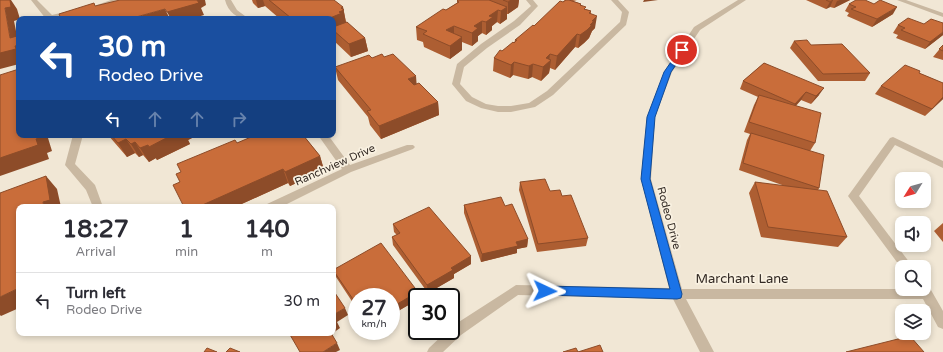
<!DOCTYPE html>
<style>
:root{--surface:#fff;--page:#f2f2f3;--text:#2b2b33;--muted:#7c7c81;--line:#e1e1e2}
body{margin:0;font-family:"Varela Round",sans-serif;background:var(--page);color:var(--text);height:100vh;display:flex;flex-direction:column;font-size:15px;white-space:nowrap}
*{box-sizing:border-box;margin:0}
p{font-size:13px;color:var(--muted)}
.icon{flex:none;width:22px;height:22px;fill:none;stroke:currentColor;stroke-width:2;stroke-linecap:round;stroke-linejoin:round}
.map{position:relative;flex:1;overflow:hidden}
.drawer{position:absolute;left:16px;top:204px;width:320px;height:132px;display:flex;flex-direction:column;background:var(--surface);border-radius:8px;box-shadow:0 2px 6px #0003}
.drawer>*{flex:none}
.banner{position:absolute;left:16px;top:16px;width:320px;height:122px;border-radius:8px;box-shadow:0 2px 6px #0003;background:#1a4fa0;color:#fff;overflow:hidden}
.needle{width:26px;rotate:233deg}
.fabs{position:absolute;left:895px;top:172px;display:grid;gap:8px}
.fabs a{display:grid;place-items:center;width:36px;height:36px;border-radius:8px;background:var(--surface);box-shadow:0 2px 6px #0003;font-size:20px}
.speed{position:absolute;left:348px;top:288px;display:flex;gap:8px;font-size:20px;font-weight:700;text-align:center}
.speed>*{display:grid;place-content:center;width:52px;height:52px;border-radius:50%;background:var(--surface);box-shadow:0 2px 6px #0003;line-height:1}
.speed small{font-size:10px;font-weight:400}
.speed .limit{border:2px solid #111;border-radius:6px;background:#fff;color:#111}
.pin{position:absolute;display:grid;place-items:center;width:34px;height:34px;color:#fff;margin:-17px;border:2px solid #fff;border-radius:50%;box-shadow:0 1px 4px #0007}
.me{position:absolute;width:44px;margin:-22px;rotate:92deg;stroke-linejoin:round;filter:drop-shadow(0 0 3px #0008)}
.turn{display:flex;align-items:center;gap:14px;height:84px;padding:0 16px;font-size:18px}
.turn .icon{width:52px;height:52px;stroke-width:2.5}
.turn b{display:block;font-size:28px;line-height:34px}
.lanes{display:flex;align-items:center;height:38px;padding:0 16px;background:#0003;justify-content:center;gap:20px;direction:ltr}
.lanes .off{opacity:.35}
.eta{display:flex;justify-content:space-evenly;align-items:center;height:68px;text-align:center}
.eta b{font-size:24px;font-weight:800;line-height:28px}
ul{padding:0;list-style:none}
li{display:flex;align-items:center;gap:12px;height:56px;padding:0 16px;border-top:1px solid var(--line)}
li div{flex:1}
li b{display:block;font-size:15px}
li em{font-style:normal}
.map>svg:first-child{display:block}
.lines{fill:none;stroke-linecap:round;stroke-linejoin:round}
.minor{fill:#c9b8a1;fill-rule:evenodd}
.wall{fill:#ad5e32}
.shaded-wall{fill:#8d4c29}
.building{fill:#c96d3a;stroke:#8d4c29}
.route{fill:#1a73e8;stroke:#114b97}
.labels{text-anchor:middle;dominant-baseline:central;stroke-width:3.5;stroke-linejoin:round;paint-order:stroke}
.street-label{font-size:11px;fill:#332a24;stroke:#f9f1e1}
.near-street-label{font-size:13px;fill:#332a24;stroke:#f9f1e1}
</style>
<div class="map">
<svg width="943" height="352" viewBox="0 0 943 352">
<rect width="100%" height="100%" fill="#f1e7d5"/>
<g class="lines">
<path class="minor" d="M31 0H37L52 15 73 10 76 12 55 19H46Z
M111 0H122L100 7 97 5Z
M225 0H231L237 10 249 19C237 19 228 12 225 0Z
M526 0H533L538 6 520 25 487 48 464 67 460 84 472 97 486 104 498 106H511L529 103 547 91 620 22 622 12 611 0H618L629 12 626 25 553 95 535 107 511 112H498L481 108 466 101 452 84 457 64 481 44 514 21 531 6Z
M738 0H746L700 30 672 72 655 117 651 179 682 289H924V284L931 290 943 311V329L938 327 923 299H686L714 352H700L673 299 518 295 461 335 443 352H427L429 348 447 331H451V327L516 285 669 288 641 179 647 117 664 72 694 27Z
M897 0H906L943 13V17Z
M73 135H83L75 164 95 185 103 207H93L86 190 65 165Z
M318 135H328L350 165 407 145H413L415 147 413 149 351 172 281 207H266L267 204 342 169Z
M893 137 943 161V168L895 145 859 196 913 267H902V269L848 196 890 138Z"/>
</g>
<path class="wall" d="M252 0H326L343 7 346 22 365 38 368 51 351 57 333 40V19H280L265 6 258 8 253 3Z
M458 0H519L518 7 508 14H507V19L500 24 497 22 492 26V30L486 35 482 33 478 36V41L472 46 462 42V50L450 59 424 47 423 42 417 40 416 27 446 10 457 3V1Z
M564 0H577L573 1 581 4V6L585 9 591 11V14L595 28 592 31 589 38 584 43 578 48 575 47 555 70 550 68 549 73 541 81 532 77 528 79 513 75 510 78 493 71 494 58 502 51 514 43 515 40 534 26 565 0Z
M806 0H850L834 8 830 7 826 9Z
M849 4 893 14 872 27 847 16 849 13 845 11Z
M924 24 943 35 925 49 896 38 898 35 893 33 898 25Z
M794 41 811 45 870 73 865 81H818L790 48Z
M943 45V60L933 57Z
M384 57 417 84 438 102 439 115 381 139 370 125 368 117 338 80 335 67Z
M764 63 819 95 811 104 801 100 796 106 815 143 810 151 819 188 818 190 847 237 838 247 761 237 749 193 755 182 785 186 739 170 747 140 750 134 744 132 754 105 758 97 740 89 743 81Z
M919 73 943 83V99L925 116 875 94 881 86Z
M108 135H198L188 140 190 144 157 160 156 158 149 162 143 155 139 157 135 153 127 157Z
M249 135H303L320 156 324 170 290 186 288 183 235 207H184L180 182 181 172 237 143 250 138Z
M520 182 550 191 562 196 588 238 586 246 537 252 519 190Z
M464 205 505 206 528 239 527 247 517 249V253L481 262 464 213Z
M943 223V242L934 231Z
M393 224 471 256V264L454 274V278L428 293 393 245 392 237 397 235 394 232Z
M333 270 417 297V300L393 314 391 312V297H357V309L336 277Z"/>
<path class="shaded-wall" d="M10 0H11L17 9 20 19 14 21 17 36 19 39V64L0 69V53L10 38 5 8Z
M195 0H205L206 5 201 8 204 15 191 19H171L167 12Z
M256 0H263L265 6 258 8Z
M511 0H519L518 7 508 14V2Z
M644 0H658L643 2Z
M833 0 830 7 826 9 830 2Z
M840 0H850L834 8 837 1Z
M343 7 346 23 333 30V19H330V18L339 12 341 8Z
M507 7V19L500 24 501 11Z
M897 7 893 14 872 27 877 19Z
M165 9 170 19H129Z
M498 10 497 22 492 26V30L486 35V22L489 16Z
M597 16 595 28 592 31 589 38 584 43 578 48 580 35 592 21Z
M482 21V33L478 36V41L472 46V33L474 26Z
M454 26V38L446 30Z
M943 32V35L925 49 930 42Z
M577 34 575 47 555 70 557 56Z
M462 37V50L450 59V46Z
M365 38 368 51 351 57 349 44Z
M550 54 549 62 551 60 549 73 541 81 543 67 546 58Z
M514 62 513 75 510 78 511 65Z
M533 64 532 77 528 79 529 66Z
M416 76 417 89 408 79Z
M824 88 819 95 811 104 816 96Z
M806 92 801 100 790 111 795 104Z
M943 97V99L925 116 932 109Z
M438 102 439 115 381 139 379 126Z
M37 135H46L48 138 52 151 47 153 49 159 0 176V158L36 139Z
M172 135H198L188 140 190 144 157 160 149 147Z
M126 139 135 153 127 157 118 143Z
M135 142 143 155 139 157 131 144Z
M148 145 156 158 149 162 140 148Z
M320 156 324 170 290 186 285 172Z
M283 169 288 183 235 207H198Z
M46 176 57 189 61 207H44L43 202Z
M528 239 527 247 517 249V253L481 262 482 254 516 242Z
M471 256V264L454 274V278L428 293 427 285 451 268Z
M19 288V308L1 316 0 315V297Z
M418 292 419 297H417V300L393 314 392 307Z
M345 308 348 315 337 322 340 328 333 333V315Z
M337 343 340 350 336 352H323Z"/>
<path class="building" d="M0 0H10L11 7 5 8 10 38 17 36 19 45 15 46 16 49 0 53Z
M120 0H197L199 3 167 12 165 9 129 19H61L59 14 94 3 95 6Z
M269 0H334L343 7 341 8 344 10 339 12 342 13 330 18 331 19H288L291 18Z
M458 0H489L507 7 501 11 498 10 489 16 493 17 486 22 482 21 474 26 478 28 472 33 454 26 446 30 462 37 450 46 423 34 427 31 416 27 443 9 446 10 459 2 457 1Z
M503 0H511L508 2Z
M566 0H569L581 4 580 5 586 7 584 9 591 11 589 13 597 16 592 21H594L590 25H592L587 30 580 35 577 34 557 56 550 54 546 58 551 60 543 67 533 64 529 66 514 62 511 65 494 58 500 50 502 51 513 42 514 43 517 40H515L533 25 534 26 560 1 563 2Z
M826 0H833L830 2Z
M856 0H865L874 4 880 0 897 7 877 19 851 9 856 7 849 4Z
M908 18 924 24 931 19 943 23V32L930 42 901 30 905 28 898 25Z
M347 22 365 38 349 44 333 30V27Z
M807 40 811 45 842 44 870 73 823 74 794 41Z
M943 45V51L939 49Z
M382 54 384 57 393 54 416 76 408 79 414 85 419 83 438 102 379 126 367 111 371 110 335 67 369 55 372 58Z
M764 63 824 88 816 96 806 92 795 104 743 81Z
M905 65 920 71 919 73 943 83V97L932 109 881 86Z
M19 69V135H40L41 137 36 139 38 145 0 158V75Z
M759 95 821 113 815 143 749 122Z
M751 133 824 155 819 188 743 163Z
M111 135H172L149 147 148 145 140 148 135 142 131 144 126 139 118 143Z
M250 135H303L320 156 285 172 283 169 198 207H184L173 185 180 182 176 174 181 172 177 164 235 140 237 143 251 137Z
M46 176 50 200 43 202 44 207H19V288L0 297V193Z
M545 179 550 191 560 190 562 196 571 195 588 238 538 244 520 182Z
M755 182 827 191 847 237 768 227Z
M501 197 505 206 512 204 528 239 516 242 518 246 482 254 464 205Z
M429 207 471 256 451 268 453 270 427 285 392 237 400 233 393 224Z
M381 243 418 292 392 307 391 306V297H357V305L333 270Z
M333 290 345 308 333 315 337 321 333 324Z
M289 333H331L337 343 323 352H300Z
M910 336 924 352H846Z
M600 345 603 352H563L576 348 578 352Z
M207 348 217 352H204Z
M230 348 240 352H226Z"/>
<path class="route" d="M682 48 686 50 671 72 655 117 650 179 682 294 681 298 677 299 545 295 541 294 540 291 541 287 545 286 670 289 641 179 647 117 664 72 680 49Z"/>
<g class="labels">
<g class="street-label">
<text transform="translate(335 165) rotate(-24)">Ranchview Drive</text>
<text transform="translate(669 218) rotate(75)">Rodeo Drive</text>
</g>
<g class="near-street-label">
<text x="742" y="279">Marchant Lane</text>
</g>
</g>
</svg>
<div class="fabs">
<a><svg class="needle" viewBox="-14 -14 28 28"><path d="M0-13l5 13h-10z" fill="#e53935"/><path d="M0 13l5-13h-10z" fill="#7c7c81"/></svg></a>
<a><svg class="icon" aria-label="sound" viewBox="0 0 24 24"><path d="M4 9h4l5-4v14l-5-4H4zM17 9q2 3 0 6"/></svg></a>
<a><svg class="icon" aria-label="search" viewBox="0 0 24 24"><circle cx="10" cy="10" r="6"/><path d="M15 15l6 6"/></svg></a>
<a><svg class="icon" aria-label="layers" viewBox="0 0 24 24"><path d="M12 4l9 5-9 5-9-5zM3 14l9 5 9-5"/></svg></a>
</div>
<div class="speed"><div>27<small>km/h</small></div><div class="limit">30</div></div>
<div class="pin" style="left:682px;top:50px;background:#d93025"><svg class="icon" aria-label="arrive" viewBox="0 0 24 24"><path d="M6 21V4h12l-3 4 3 4H6"/></svg></div>
<svg class="me" style="left:545px;top:291px" viewBox="-20 -20 40 40"><path d="M0-17L14 15 0 8-14 15z" fill="#1a73e8" stroke="#fff" stroke-width="4"/></svg>
<div class="banner">
<div class="turn"><svg class="icon" aria-label="left" viewBox="0 0 24 24"><path d="M17 20v-9H6M10 6l-5 5 5 5"/></svg><div><b>30 m</b>Rodeo Drive</div></div>
<div class="lanes"><svg class="icon" aria-label="left" viewBox="0 0 24 24"><path d="M17 20v-9H6M10 6l-5 5 5 5"/></svg><svg class="icon off" aria-label="ahead" viewBox="0 0 24 24"><path d="M12 20V5M6 11l6-6 6 6"/></svg><svg class="icon off" aria-label="ahead" viewBox="0 0 24 24"><path d="M12 20V5M6 11l6-6 6 6"/></svg><svg class="icon off" aria-label="right" viewBox="0 0 24 24"><path d="M7 20v-9h11M14 6l5 5-5 5"/></svg></div>
</div>
<section class="drawer">
<div class="eta">
<div><b>18:27</b><p>Arrival</p></div>
<div><b>1</b><p>min</p></div>
<div><b>140</b><p>m</p></div>
</div>
<ul>
<li><svg class="icon" aria-label="left" viewBox="0 0 24 24"><path d="M17 20v-9H6M10 6l-5 5 5 5"/></svg><div><b>Turn left</b><p>Rodeo Drive</p></div><em>30 m</em></li>
</ul>
</section>
</div>
